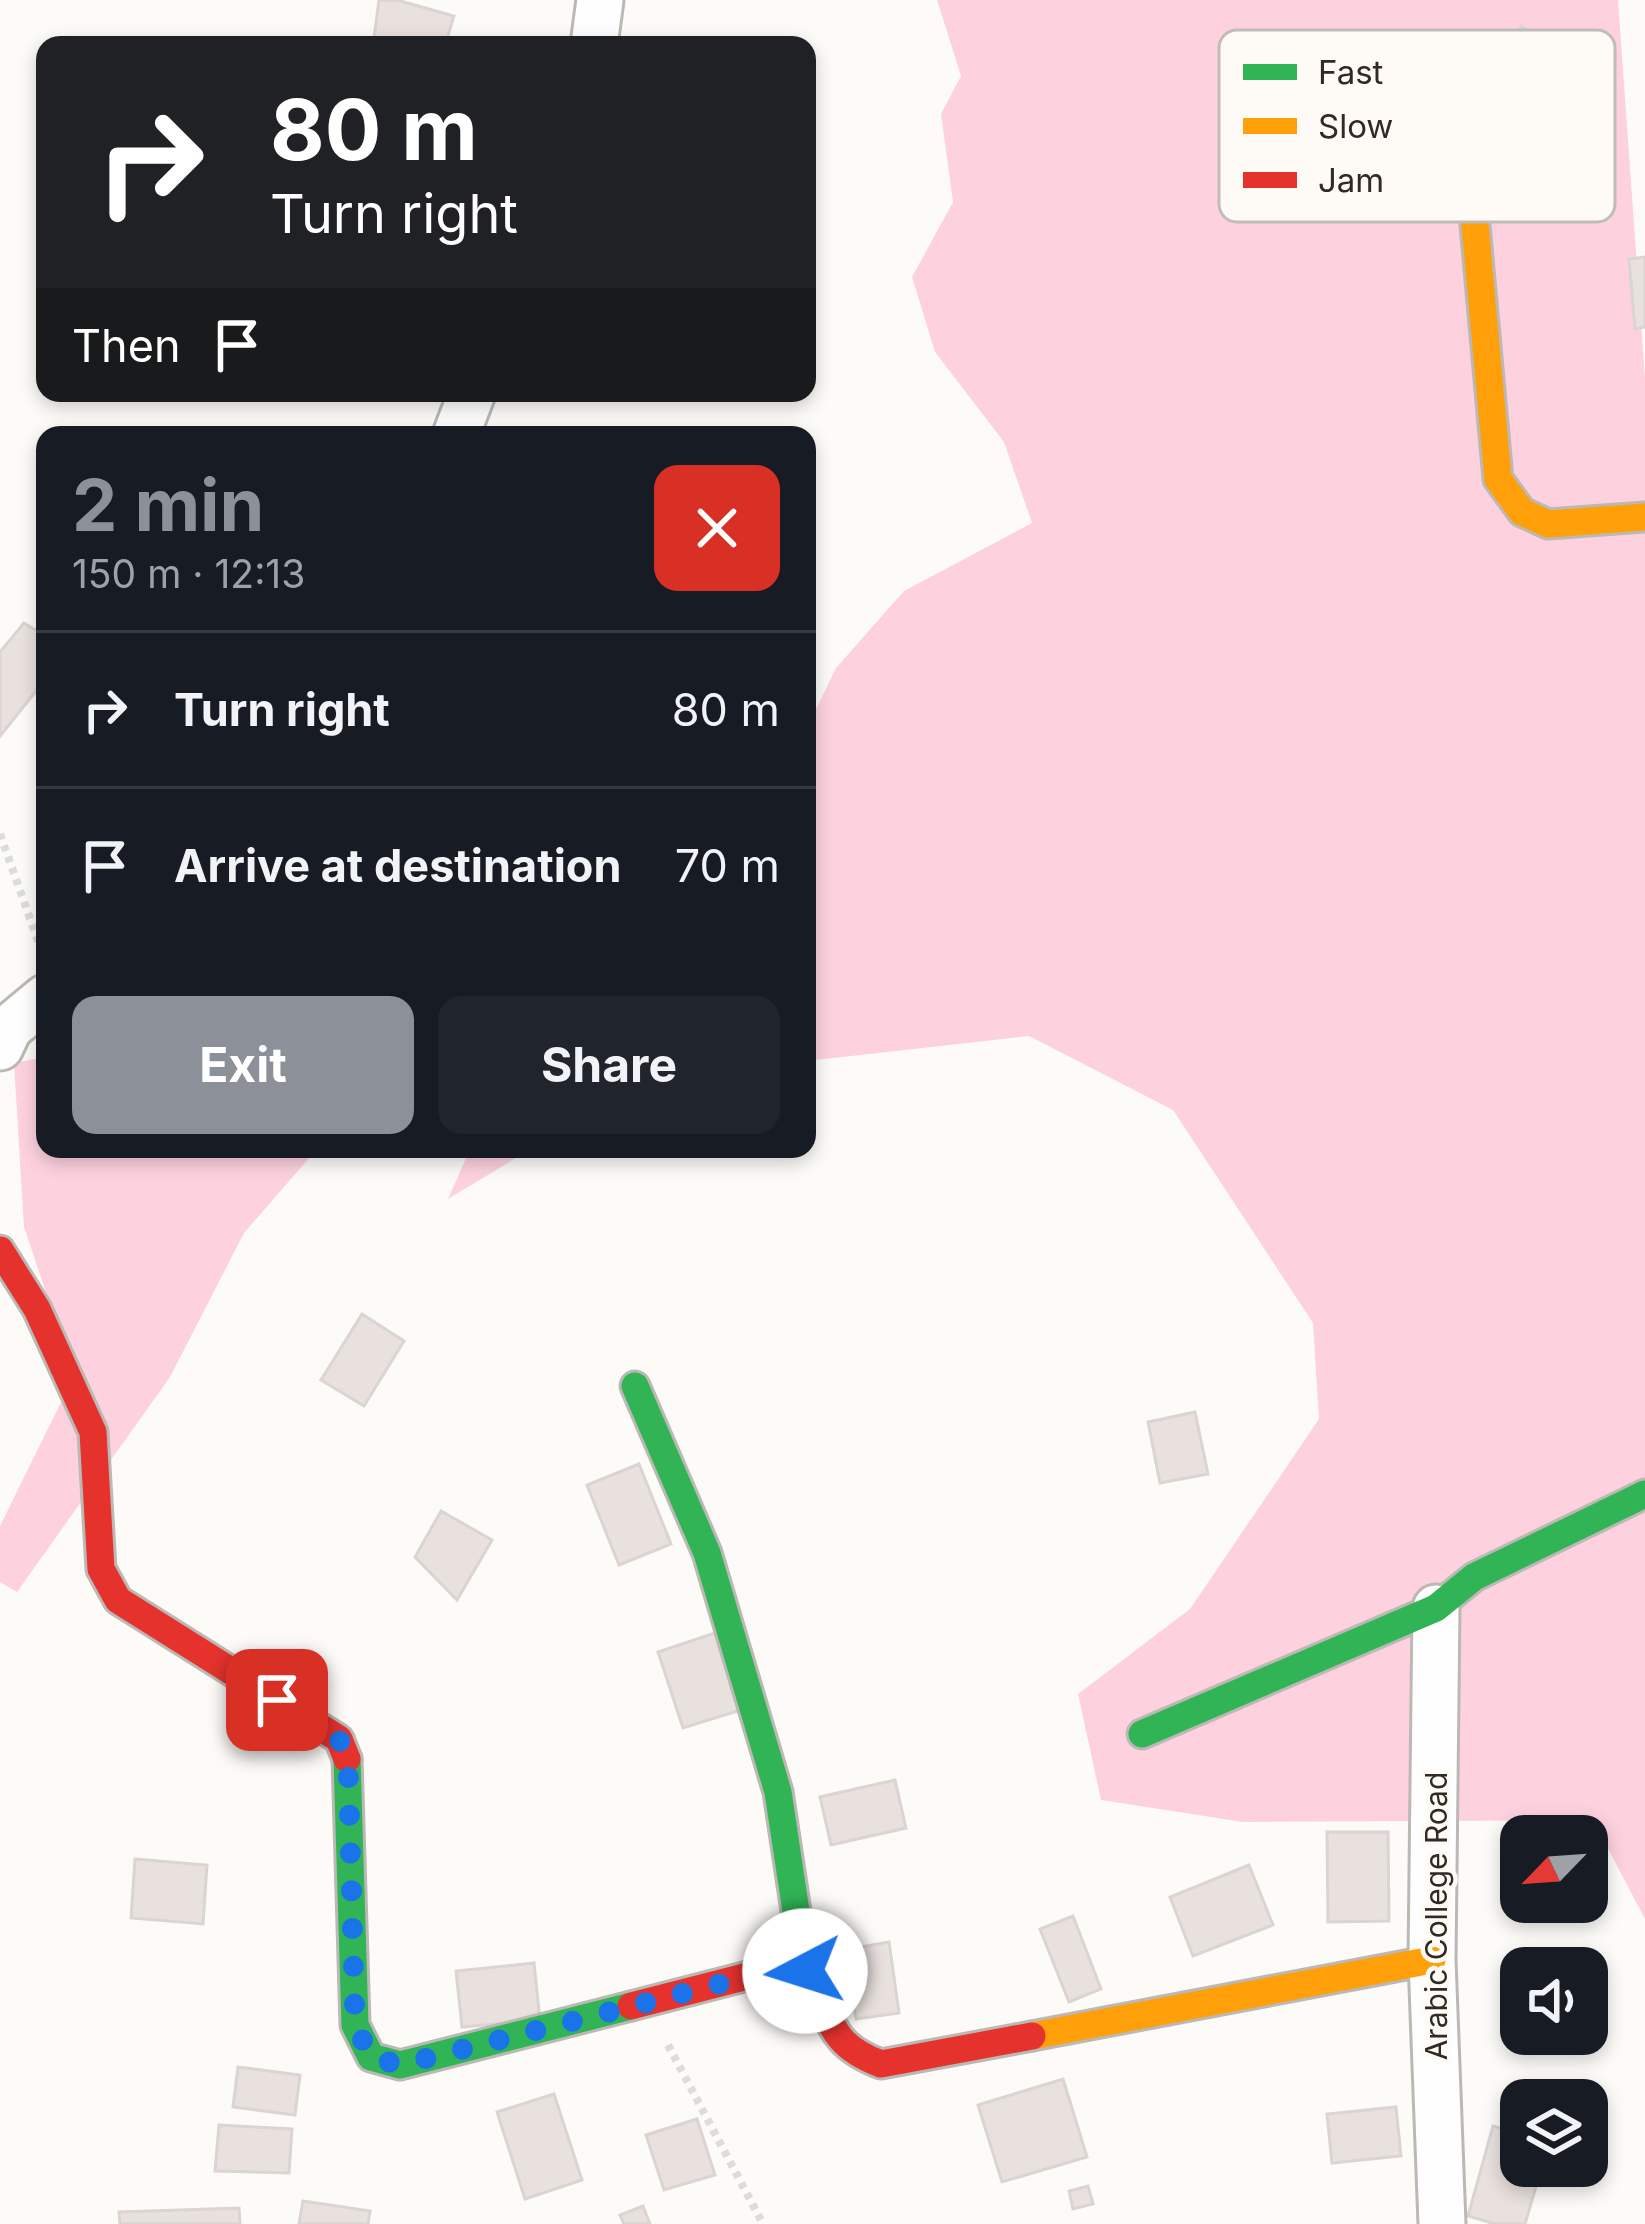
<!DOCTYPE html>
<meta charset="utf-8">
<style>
:root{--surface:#171b24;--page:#20242c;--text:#f1f3f6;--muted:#9ea1a6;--line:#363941;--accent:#8c9099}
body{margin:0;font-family:Inter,sans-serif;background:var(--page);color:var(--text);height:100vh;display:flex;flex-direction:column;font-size:45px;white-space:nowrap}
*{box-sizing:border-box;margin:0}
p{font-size:39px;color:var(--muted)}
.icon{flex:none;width:66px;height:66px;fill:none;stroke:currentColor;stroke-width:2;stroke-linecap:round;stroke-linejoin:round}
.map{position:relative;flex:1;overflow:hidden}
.drawer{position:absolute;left:36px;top:426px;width:780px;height:732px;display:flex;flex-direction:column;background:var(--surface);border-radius:24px;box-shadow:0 6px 18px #0003}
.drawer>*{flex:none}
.top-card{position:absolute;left:36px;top:36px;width:780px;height:366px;border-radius:24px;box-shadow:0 6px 18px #0003;background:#202124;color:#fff;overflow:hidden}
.needle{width:78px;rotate:245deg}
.buttons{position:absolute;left:1500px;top:1815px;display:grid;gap:24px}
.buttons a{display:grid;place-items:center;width:108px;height:108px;border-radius:24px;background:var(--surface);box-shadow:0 6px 18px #0003;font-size:60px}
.pin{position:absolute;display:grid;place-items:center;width:102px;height:102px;color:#fff;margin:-51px;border-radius:24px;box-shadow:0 6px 18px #0006}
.me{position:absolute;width:132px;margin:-66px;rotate:265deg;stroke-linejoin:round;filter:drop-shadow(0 0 9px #0008)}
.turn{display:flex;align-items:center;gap:42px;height:252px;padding:0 36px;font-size:54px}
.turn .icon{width:156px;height:156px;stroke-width:2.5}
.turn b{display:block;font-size:84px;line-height:102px}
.then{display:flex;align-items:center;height:114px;padding:0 36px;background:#0003;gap:24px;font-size:45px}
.round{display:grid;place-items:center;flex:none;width:126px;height:126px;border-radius:24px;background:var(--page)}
.summary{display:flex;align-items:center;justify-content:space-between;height:204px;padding:0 36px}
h1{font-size:72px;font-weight:700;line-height:90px;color:var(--accent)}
.action{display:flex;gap:24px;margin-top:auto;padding:24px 36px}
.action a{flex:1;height:138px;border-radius:24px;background:var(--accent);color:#fff;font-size:48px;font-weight:700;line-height:138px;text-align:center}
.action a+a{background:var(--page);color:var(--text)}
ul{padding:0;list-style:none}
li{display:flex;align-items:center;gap:36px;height:156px;padding:0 36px;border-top:3px solid var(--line)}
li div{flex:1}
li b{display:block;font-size:45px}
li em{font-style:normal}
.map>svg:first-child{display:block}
.green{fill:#fdd2de}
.building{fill:#e9e1de;stroke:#dad4d2;stroke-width:3}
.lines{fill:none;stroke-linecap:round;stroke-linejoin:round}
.street-casing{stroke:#bcb8b4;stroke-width:51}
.fast-casing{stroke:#bcb8b4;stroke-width:33}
.slow-casing{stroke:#bcb8b4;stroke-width:33}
.jam-casing{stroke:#bcb8b4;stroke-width:33}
.path{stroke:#dcdcda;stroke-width:8;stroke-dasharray:6 6;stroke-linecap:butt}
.street{stroke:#fffefe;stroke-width:45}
.fast{stroke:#30b455;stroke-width:27}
.slow{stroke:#ff9f0a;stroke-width:27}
.jam{stroke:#e5322d;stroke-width:27}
.route{stroke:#1a73e8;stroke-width:21;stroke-dasharray:0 37.8}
.labels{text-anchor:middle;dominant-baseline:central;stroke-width:9;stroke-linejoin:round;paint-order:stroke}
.street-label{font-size:30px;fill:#312a24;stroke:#fefbf7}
.key{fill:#fefbf7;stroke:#c0bcb8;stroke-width:3}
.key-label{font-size:33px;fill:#312a24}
</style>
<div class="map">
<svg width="1645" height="2224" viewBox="0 0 1645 2224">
<rect width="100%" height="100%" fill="#fdfbf8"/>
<path class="green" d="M937 0H1618L1645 378V1919L1593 1820 1243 1822 1101 1800 1078 1694 1190 1609 1319 1419 1313 1323 1173 1110 1029 1036 807 1061V728L836 668 904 591 1032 523 1004 442 935 352 912 277 953 202 941 114 961 76Z
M45 1057V1149H317L244 1233 170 1377 17 1592 0 1582V1526L74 1376 24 1227 14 1063Z
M470 1149H531L448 1199Z"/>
<path class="building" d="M379 0H397L454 16 445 45H373Z
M1521 26 1579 69 1545 116 1482 80Z
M1645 257V327L1635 329 1629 259Z
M24 623 45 636V680L0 736V652Z
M362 1314 404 1341 364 1406 321 1380Z
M1195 1412 1208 1474 1160 1483 1148 1422Z
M639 1464 671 1544 619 1565 587 1485Z
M441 1511 492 1540 457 1600 415 1557Z
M715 1633 741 1710 683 1728 658 1652Z
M895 1780 906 1828 831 1845 820 1797Z
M1327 1832H1388L1389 1921 1328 1922Z
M1513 1835 1529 1836H1521V1899L1507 1898Z
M135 1859 207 1865 203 1924 131 1918Z
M1249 1865 1273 1925 1193 1956 1170 1897Z
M1073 1916 1101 1989 1069 2002 1040 1929Z
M889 1942 899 2013 856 2019 844 1950Z
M534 1963 540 2020 462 2027 456 1971Z
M238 2067 300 2075 295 2115 233 2107Z
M1063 2079 1087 2157 1002 2182 978 2105Z
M554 2094 582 2180 525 2199 497 2112Z
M1396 2107 1401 2156 1332 2163 1327 2114Z
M697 2119 715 2175 664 2190 646 2135Z
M219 2125 292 2129 289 2173 215 2171Z
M1493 2126 1521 2134V2166H1542L1525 2224H1495L1468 2216Z
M1088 2186 1093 2204 1073 2209 1069 2191Z
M303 2201 370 2211 368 2224H299Z
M643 2206 650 2224H624L620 2215Z
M239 2208 240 2224H120L119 2212Z"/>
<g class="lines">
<defs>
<path id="street" d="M594 45 600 0
M456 435 472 393
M0 1047 9 1028 45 998
M1436 1608 1432 1960 1442 2224"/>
<path id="fast" d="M635 1386 707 1553 778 1792 805 1971
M1142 1734 1436 1608 1474 1577 1645 1494
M347 1759 355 2025 371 2057 400 2065 631 2006"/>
<path id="slow" d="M1474 214 1498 479 1522 512 1548 524 1645 517
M1032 2036 1432 1960"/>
<path id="jam" d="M0 1250 37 1309 93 1432 101 1569 118 1600 339 1739 347 1759
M631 2006 775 1969 805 1971C833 2016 825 2043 881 2064L1032 2036"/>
</defs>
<use href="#street" class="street-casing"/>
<use href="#fast" class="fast-casing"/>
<use href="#slow" class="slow-casing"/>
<use href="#jam" class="jam-casing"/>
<path class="path" d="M0 834 45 961
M668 2045 763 2224"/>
<use href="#street" class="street"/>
<use href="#fast" class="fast"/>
<use href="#slow" class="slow"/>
<use href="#jam" class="jam"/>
</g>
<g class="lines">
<path class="route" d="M277 1700 339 1739 348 1761 355 2025 371 2057 400 2065 775 1970 805 1971"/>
</g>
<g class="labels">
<g class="street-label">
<text transform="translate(1436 1916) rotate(-90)">Arabic College Road</text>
</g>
</g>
<rect x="1219" y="30" width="396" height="192" rx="18" class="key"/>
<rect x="1243" y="64" width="54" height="16" fill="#30b455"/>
<rect x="1243" y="118" width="54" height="16" fill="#ff9f0a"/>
<rect x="1243" y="172" width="54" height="16" fill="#e5322d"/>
<g class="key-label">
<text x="1318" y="84">Fast</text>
<text x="1318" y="138">Slow</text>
<text x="1318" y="192">Jam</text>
</g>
</svg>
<div class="buttons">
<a><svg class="needle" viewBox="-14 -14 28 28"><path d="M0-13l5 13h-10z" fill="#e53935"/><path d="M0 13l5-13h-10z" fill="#9ea1a6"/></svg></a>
<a><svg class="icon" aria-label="sound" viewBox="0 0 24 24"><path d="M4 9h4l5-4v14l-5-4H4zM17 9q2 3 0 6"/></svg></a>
<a><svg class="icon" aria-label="layers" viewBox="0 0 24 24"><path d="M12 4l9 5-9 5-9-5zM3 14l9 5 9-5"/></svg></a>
</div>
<div class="pin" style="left:277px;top:1700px;background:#d93025"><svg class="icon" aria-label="arrive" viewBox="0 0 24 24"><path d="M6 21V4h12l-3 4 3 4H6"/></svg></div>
<svg class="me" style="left:805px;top:1971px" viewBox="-20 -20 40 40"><circle r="19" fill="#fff"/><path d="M0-13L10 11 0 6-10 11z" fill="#1a73e8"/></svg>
<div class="top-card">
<div class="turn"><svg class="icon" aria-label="right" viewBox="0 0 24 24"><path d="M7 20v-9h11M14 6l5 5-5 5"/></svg><div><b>80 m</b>Turn right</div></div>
<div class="then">Then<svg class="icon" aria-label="arrive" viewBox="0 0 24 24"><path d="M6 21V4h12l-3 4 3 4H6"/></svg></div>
</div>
<section class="drawer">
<div class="summary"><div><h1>2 min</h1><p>150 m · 12:13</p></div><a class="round" style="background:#d93025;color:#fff"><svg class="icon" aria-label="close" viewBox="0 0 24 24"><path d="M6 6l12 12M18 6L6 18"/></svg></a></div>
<ul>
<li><svg class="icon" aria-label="right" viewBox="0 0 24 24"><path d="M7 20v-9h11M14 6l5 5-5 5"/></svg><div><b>Turn right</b></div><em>80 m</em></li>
<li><svg class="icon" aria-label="arrive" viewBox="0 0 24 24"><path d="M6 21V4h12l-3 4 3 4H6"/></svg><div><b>Arrive at destination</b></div><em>70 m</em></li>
</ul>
<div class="action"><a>Exit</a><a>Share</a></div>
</section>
</div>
